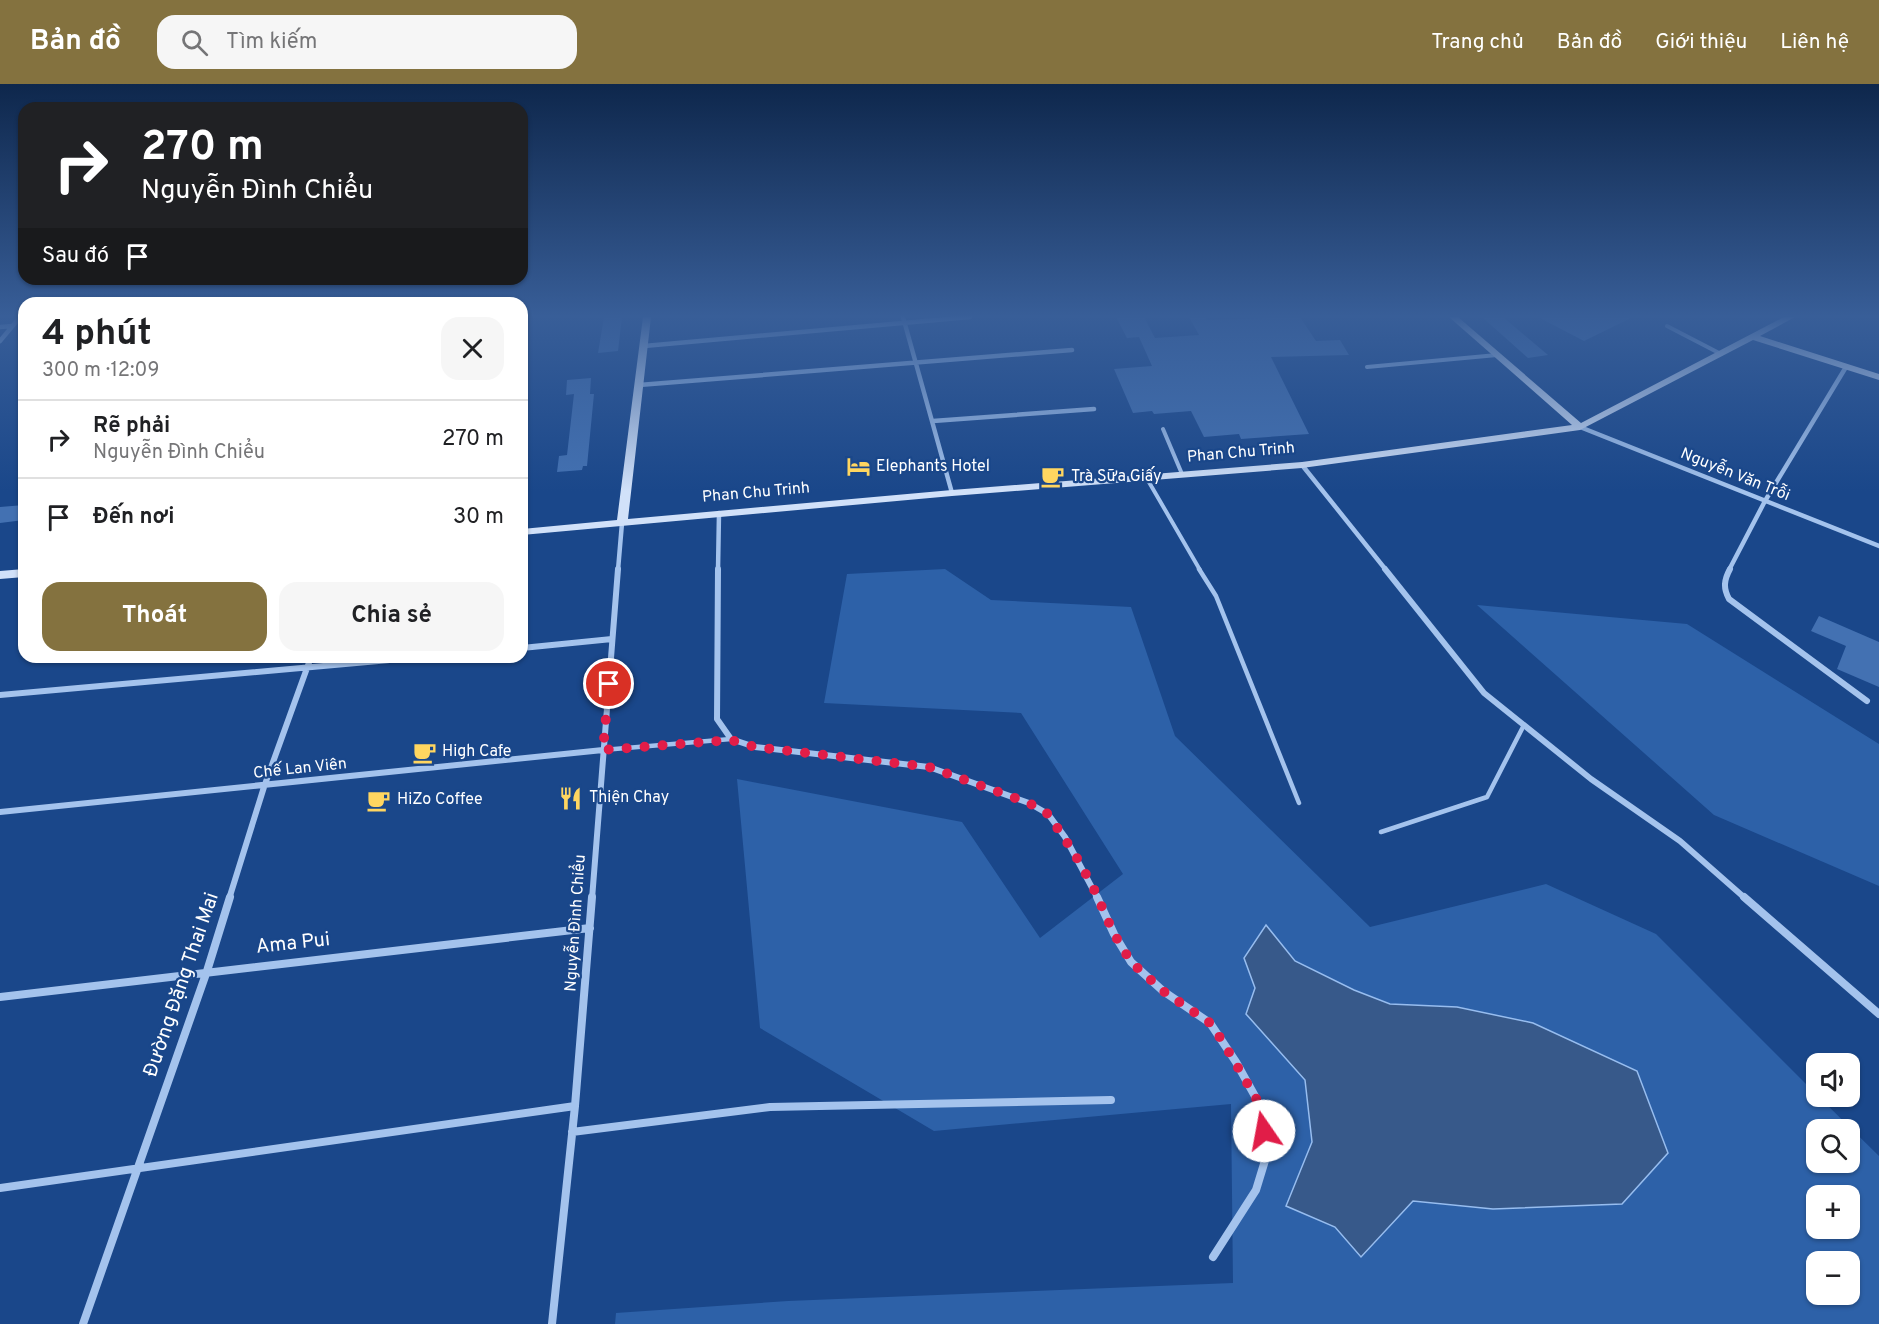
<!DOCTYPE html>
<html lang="vi">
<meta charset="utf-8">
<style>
:root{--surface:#fff;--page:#f6f6f6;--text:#202124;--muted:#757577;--line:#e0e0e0;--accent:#84723f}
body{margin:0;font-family:Overpass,sans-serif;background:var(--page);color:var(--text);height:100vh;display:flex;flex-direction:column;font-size:22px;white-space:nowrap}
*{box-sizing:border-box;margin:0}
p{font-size:20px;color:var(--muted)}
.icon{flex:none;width:33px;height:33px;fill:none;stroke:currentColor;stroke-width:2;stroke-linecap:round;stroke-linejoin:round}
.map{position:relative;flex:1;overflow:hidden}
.drawer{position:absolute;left:18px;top:213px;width:510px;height:366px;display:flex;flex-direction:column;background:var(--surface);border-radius:18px;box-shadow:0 2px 4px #0004}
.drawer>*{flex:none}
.hud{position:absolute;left:18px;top:18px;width:510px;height:183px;border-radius:18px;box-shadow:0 2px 4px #0004;background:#202124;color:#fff;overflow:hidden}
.buttons{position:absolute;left:1806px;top:969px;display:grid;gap:12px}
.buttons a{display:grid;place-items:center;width:54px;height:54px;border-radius:12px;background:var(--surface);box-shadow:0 2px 4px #0004;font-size:30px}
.pin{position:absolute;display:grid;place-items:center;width:51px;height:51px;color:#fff;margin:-26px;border:3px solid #fff;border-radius:50%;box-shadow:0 2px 6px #0007}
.me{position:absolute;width:66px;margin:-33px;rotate:348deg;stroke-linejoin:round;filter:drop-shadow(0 0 4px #0008)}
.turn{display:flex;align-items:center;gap:21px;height:126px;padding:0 24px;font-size:27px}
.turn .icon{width:78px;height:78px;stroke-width:2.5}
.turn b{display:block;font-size:42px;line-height:51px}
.then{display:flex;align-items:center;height:57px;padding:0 24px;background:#0003;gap:12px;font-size:22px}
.round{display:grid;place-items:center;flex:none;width:63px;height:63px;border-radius:18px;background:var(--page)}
.overview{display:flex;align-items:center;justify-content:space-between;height:102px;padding:0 24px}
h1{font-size:36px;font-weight:700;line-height:45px}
.primary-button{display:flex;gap:12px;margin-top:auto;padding:12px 24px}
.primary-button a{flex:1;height:69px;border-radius:18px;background:var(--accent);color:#fff;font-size:24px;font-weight:700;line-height:69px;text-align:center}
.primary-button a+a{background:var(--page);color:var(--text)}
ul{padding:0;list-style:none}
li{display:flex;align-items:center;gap:18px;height:78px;padding:0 24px;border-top:2px solid var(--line)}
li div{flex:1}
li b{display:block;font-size:22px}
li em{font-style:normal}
header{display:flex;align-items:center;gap:36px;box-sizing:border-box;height:84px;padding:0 30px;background:var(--accent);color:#fff}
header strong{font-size:28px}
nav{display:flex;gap:33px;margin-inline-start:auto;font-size:21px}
.search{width:420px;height:54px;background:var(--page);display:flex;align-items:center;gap:15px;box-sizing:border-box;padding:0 21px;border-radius:18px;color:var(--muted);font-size:22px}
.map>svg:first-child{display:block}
.green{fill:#2d61a8;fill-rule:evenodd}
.water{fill:#37598a;stroke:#97bdef;stroke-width:1.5}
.building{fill:#4371b2}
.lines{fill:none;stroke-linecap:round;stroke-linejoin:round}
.lane-far1{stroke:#a4c3ed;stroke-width:4}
.lane{stroke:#a4c3ed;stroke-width:4.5}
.street-far2{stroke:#a4c3ed;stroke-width:4.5}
.street-far1{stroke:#a4c3ed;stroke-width:6}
.street{stroke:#a4c3ed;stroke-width:8}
.secondary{fill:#d1e1f9;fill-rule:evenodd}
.route{stroke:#e11d48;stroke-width:10;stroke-dasharray:0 18}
.labels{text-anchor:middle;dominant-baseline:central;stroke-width:4.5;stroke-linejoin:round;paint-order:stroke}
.street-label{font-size:16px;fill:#fff;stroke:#1a478a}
.poi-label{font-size:16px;fill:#fff;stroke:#1a478a;text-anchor:start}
.near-street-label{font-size:20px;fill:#fff;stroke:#1a478a}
</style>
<header>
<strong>Bản đồ</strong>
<div class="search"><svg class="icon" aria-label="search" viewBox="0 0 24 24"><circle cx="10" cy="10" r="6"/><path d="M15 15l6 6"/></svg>Tìm kiếm</div>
<nav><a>Trang chủ</a><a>Bản đồ</a><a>Giới thiệu</a><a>Liên hệ</a></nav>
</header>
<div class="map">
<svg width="1879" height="1240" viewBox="0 0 1879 1240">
<rect width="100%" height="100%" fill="#1a478a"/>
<path class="green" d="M945 485 991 516 1131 523 1175 652 1370 843 1546 800 1656 850 1816 1010V1012L1819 1013 1879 1072V1240H615L616 1229 788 1217 1233 1199 1231 1020 934 1047 760 944 737 695 962 738 1040 854 1123 790 1021 629 824 619 847 490ZM1816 1046H1850V1078H1816ZM1816 1112H1850V1144H1816ZM1816 1178H1850V1210H1816Z
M1477 521 1687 540 1879 660V802L1714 731Z"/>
<path class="water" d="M1266 841 1295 877 1354 906 1390 920 1457 923 1533 939 1637 987 1668 1069 1622 1120 1493 1125 1413 1117 1361 1173 1335 1143 1286 1122 1312 1058 1305 996 1246 930 1255 904 1244 874Z"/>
<path class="building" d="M604 233H622L618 267 598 269Z
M1116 233H1144L1155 254 1199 251 1189 233H1205L1207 236 1300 233 1316 257 1340 256 1349 271 1271 273 1309 350 1241 355 1239 350 1204 353 1191 327 1154 330 1152 327 1133 329 1114 285 1152 282 1139 253 1127 254Z
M1482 233H1503L1548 271 1528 274Z
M1538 233H1633L1584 257Z
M591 294 590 310H594L587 382H583L582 386 557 388 559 372 567 371 574 310 566 311 567 296Z
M24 421V436L0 439V423Z
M1819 532 1879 558V603L1837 585 1846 562 1811 547Z"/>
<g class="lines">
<path class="lane-far1" d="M1667 242 1721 270
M1367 283 1497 271
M1163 345 1182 390
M1146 393 1200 486"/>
<path class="lane" d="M1199 485 1216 512 1299 719
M603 666 731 655
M1381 748 1487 713 1524 641"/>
<path class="street-far2" d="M903 233 952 409
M0 243 12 242
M0 257 20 233
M644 262 970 233
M639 301 1072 266
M933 337 1094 325
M1580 343 1879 462
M1302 381 1386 486
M618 486 622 439
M718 486 719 429
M1729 486 1765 417 1846 283"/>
<path class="street-far1" d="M718 485 717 635 731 655 755 663 929 683 1029 719 1048 730 1065 753 1098 815
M1385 485 1484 609 1591 695 1680 757 1746 815
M1730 485C1724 496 1723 504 1729 515L1867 617
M522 564 612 555
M0 611 423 573
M0 728 603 666
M229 815 264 703 311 573
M592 815 618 485"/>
<path class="street" d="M1097 813 1114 850 1131 878 1163 907 1210 939 1236 978 1261 1023 1267 1070 1256 1106 1213 1173
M1744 813 1879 930
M0 913 590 844
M572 1048 770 1023 1111 1016
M0 1104 575 1022
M83 1240 207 887 230 813
M552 1240 575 1022 592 813"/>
<path class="secondary" d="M643 233H651L628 435 952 406 1302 378 1572 341 1449 233H1458L1581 339 1784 233H1795L1760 252 1879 290V296L1753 256 1580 346 1302 384 952 412 522 451V445L617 436Z
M24 485V493L0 495V487Z"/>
</g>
<linearGradient id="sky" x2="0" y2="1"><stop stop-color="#0e274c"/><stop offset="0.57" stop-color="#385e98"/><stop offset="1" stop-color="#385e98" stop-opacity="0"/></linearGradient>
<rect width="1879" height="407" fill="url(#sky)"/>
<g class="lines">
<path class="route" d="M609 600 603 666 731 656 755 663 929 683 1029 719 1048 730 1074 769 1092 801 1114 850 1131 878 1163 907 1210 939 1223 958 1261 1023 1264 1047"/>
</g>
<defs>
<symbol id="hotel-bare" viewBox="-9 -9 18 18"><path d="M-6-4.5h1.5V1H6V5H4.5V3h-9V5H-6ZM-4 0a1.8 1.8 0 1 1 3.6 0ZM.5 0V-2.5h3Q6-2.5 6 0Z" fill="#ffd660" stroke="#1a478a" stroke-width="2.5" paint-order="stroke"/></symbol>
<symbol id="cafe-bare" viewBox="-9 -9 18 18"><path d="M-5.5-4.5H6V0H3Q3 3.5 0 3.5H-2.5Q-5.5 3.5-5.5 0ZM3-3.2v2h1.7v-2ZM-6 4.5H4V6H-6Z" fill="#ffd660" stroke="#1a478a" stroke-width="2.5" paint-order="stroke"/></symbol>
<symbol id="restaurant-bare" viewBox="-9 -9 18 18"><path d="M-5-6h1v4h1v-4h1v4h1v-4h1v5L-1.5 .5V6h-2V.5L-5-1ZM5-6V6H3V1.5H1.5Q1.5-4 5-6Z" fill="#ffd660" stroke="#1a478a" stroke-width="2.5" paint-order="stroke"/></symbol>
</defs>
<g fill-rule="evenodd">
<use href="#hotel-bare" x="842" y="366" width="33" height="33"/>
<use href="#cafe-bare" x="1036" y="376" width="33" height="33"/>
<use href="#cafe-bare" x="408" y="652" width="33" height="33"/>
<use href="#restaurant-bare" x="554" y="698" width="33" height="33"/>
<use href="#cafe-bare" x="362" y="700" width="33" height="33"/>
</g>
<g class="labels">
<g class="street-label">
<text transform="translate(1241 369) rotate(-5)">Phan Chu Trinh</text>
<text transform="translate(1735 391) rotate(22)">Nguyễn Văn Trỗi</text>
<text transform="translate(756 409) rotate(-5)">Phan Chu Trinh</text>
<text transform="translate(300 685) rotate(-6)">Chế Lan Viên</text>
<text transform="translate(576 839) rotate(-86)">Nguyễn Đình Chiểu</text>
</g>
<g class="poi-label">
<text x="876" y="383">Elephants Hotel</text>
<text x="1071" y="393">Trà Sữa Giấy</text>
<text x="442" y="668">High Cafe</text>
<text x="589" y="714">Thiện Chay</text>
<text x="397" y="716">HiZo Coffee</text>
</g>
<g class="near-street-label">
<text transform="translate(293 860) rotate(-6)">Ama Pui</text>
<text transform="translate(182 901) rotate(-71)">Đường Đặng Thai Mai</text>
</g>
</g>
</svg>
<div class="buttons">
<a><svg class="icon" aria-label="sound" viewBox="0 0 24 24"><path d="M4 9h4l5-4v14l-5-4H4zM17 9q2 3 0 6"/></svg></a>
<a><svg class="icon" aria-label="search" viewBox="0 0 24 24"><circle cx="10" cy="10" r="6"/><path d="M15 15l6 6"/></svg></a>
<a>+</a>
<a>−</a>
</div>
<div class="pin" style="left:609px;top:600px;background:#d93025"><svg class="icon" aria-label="arrive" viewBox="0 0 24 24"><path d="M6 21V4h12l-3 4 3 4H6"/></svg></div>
<svg class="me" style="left:1264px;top:1047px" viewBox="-20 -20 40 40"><circle r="19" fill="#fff"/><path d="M0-13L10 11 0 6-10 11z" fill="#e11d48"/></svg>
<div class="hud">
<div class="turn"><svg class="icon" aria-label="right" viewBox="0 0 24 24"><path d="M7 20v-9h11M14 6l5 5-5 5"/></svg><div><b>270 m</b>Nguyễn Đình Chiểu</div></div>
<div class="then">Sau đó<svg class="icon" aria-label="arrive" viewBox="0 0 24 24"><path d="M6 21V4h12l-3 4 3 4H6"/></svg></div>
</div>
<section class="drawer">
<div class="overview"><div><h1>4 phút</h1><p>300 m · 12:09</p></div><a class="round"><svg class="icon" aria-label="close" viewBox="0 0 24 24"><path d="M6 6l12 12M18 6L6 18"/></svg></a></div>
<ul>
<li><svg class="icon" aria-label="right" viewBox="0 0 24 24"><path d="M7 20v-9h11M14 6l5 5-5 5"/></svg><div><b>Rẽ phải</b><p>Nguyễn Đình Chiểu</p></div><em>270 m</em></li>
<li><svg class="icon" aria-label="arrive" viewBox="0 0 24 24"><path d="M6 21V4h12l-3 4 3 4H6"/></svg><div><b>Đến nơi</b></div><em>30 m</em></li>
</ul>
<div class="primary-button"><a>Thoát</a><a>Chia sẻ</a></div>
</section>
</div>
